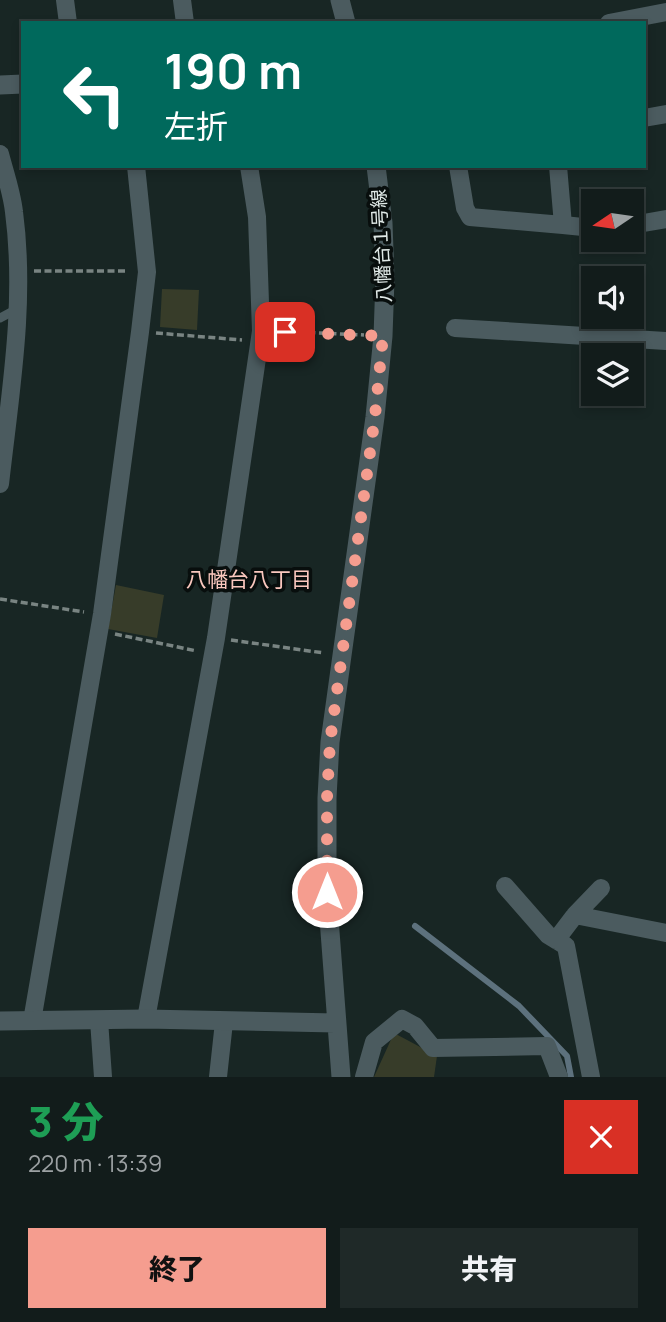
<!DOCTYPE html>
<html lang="ja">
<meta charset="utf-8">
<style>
:root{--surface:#121c1b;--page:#1f2928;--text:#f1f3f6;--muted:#9ca1a3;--line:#313a3a;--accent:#f59d8f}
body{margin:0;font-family:Manrope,"Noto Sans JP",sans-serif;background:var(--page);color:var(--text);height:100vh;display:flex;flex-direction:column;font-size:26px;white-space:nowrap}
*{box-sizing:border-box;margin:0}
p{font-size:23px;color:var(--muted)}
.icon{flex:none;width:38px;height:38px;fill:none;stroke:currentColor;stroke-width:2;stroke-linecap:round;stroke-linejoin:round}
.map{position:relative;height:1077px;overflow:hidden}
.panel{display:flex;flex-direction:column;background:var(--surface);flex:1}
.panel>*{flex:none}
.hud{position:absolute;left:21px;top:21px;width:625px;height:147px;border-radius:0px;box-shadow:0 4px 10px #0003,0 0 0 2px var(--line);background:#00695c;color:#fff;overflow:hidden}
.needle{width:46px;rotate:257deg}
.fabs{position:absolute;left:581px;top:189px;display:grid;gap:14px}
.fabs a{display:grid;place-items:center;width:63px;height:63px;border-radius:0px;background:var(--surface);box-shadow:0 4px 10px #0003,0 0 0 2px var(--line);font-size:35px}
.pin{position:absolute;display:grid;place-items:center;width:60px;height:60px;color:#fff;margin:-30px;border-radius:14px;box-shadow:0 4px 10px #0006}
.me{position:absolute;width:77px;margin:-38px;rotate:0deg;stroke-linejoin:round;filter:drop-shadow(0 0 5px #0008)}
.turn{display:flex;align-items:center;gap:24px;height:147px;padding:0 28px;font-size:32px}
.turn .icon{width:91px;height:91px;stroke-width:2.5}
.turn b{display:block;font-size:49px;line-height:60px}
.round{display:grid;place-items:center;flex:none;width:74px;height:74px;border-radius:0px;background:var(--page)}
.overview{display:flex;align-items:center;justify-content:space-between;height:119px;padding:0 28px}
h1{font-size:42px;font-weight:800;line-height:52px;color:#1e9e55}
.cta{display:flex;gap:14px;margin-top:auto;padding:14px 28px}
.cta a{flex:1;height:80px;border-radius:0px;background:var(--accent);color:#111;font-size:28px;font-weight:800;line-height:80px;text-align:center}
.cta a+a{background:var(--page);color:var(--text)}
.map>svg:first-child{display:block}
.green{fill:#373c29}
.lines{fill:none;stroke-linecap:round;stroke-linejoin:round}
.stream{stroke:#5d717d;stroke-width:6}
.path{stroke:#798482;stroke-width:3.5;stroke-dasharray:7 3.5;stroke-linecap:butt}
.service{stroke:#4b5b5f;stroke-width:9}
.minor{stroke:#4b5b5f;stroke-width:18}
.tertiary{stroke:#4b5b5f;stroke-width:19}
.route{stroke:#f59d8f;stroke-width:12;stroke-dasharray:0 21.6}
.labels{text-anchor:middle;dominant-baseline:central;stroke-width:7;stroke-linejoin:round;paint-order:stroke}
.street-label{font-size:19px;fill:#e0e9e7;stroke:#080e0d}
.neighbourhood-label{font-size:21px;fill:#fac7be;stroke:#080e0d}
</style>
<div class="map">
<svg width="666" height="1077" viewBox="0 0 666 1077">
<rect width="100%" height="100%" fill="#182624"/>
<path class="green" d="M162 289 199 290 197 330 160 327Z
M116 585 164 595 157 638 108 629Z
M394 1033 437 1056 434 1077H374Z"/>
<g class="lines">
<path class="stream" d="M415 926 519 1006 567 1056 571 1077"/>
<path class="path" d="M34 271H128
M277 331 364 335
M156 333 242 340
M0 599 84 612
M115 634 197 651
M231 640 324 653"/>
<path class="service" d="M0 318 17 309"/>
<path class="minor" d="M65 0 68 23
M182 0 185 23
M609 23 666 12
M644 118 666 114
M0 154C5 173 12 193 14 212 26 303 10 394 0 484
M458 166 465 208 470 217 563 225
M558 166 563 225 593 228
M632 225 666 219
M455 328 666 341
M505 886 548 935 566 946 591 1077
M575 915 666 933
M556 940 575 915 601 888
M146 1019 216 638 261 331 257 217 249 166
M99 1020 103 1077
M32 1021 102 614 140 332 147 272 136 166
M218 1077 224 1022
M364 1077 374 1042 402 1019 415 1026 433 1048 547 1046 559 1077"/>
<path class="tertiary" d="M340 0 346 23
M0 85 23 84
M0 1021 146 1019 335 1023
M341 1077 327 892V798L330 742 375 417 383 336 385 279 383 223 376 166"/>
</g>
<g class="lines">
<path class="route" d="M285 332 383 336 375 416 330 742 327 798V892"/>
</g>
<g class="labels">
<g class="street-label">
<text transform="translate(381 246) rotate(-93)">八幡台１号線</text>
</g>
<g class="neighbourhood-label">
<text x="249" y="579">八幡台八丁目</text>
</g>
</g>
</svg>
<div class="fabs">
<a><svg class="needle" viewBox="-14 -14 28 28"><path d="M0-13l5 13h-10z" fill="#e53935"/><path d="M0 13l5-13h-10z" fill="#9ca1a3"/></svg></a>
<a><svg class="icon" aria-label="sound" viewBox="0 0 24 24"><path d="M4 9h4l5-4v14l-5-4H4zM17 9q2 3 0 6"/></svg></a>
<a><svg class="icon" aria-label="layers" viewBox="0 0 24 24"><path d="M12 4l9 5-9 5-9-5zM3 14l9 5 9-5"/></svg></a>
</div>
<div class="pin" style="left:285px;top:332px;background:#d93025"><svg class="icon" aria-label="arrive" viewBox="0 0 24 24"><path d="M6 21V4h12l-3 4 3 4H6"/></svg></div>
<svg class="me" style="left:327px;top:892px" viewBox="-20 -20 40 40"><circle r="17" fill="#f59d8f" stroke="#fff" stroke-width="3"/><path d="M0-11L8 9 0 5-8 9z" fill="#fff"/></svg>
<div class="hud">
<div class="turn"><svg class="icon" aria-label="left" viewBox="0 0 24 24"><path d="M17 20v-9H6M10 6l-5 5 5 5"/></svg><div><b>190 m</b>左折</div></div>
</div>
</div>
<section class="panel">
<div class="overview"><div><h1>3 分</h1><p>220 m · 13:39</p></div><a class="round" style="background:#d93025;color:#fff"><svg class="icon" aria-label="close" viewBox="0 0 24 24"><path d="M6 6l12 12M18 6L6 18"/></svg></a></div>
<div class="cta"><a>終了</a><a>共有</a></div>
</section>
